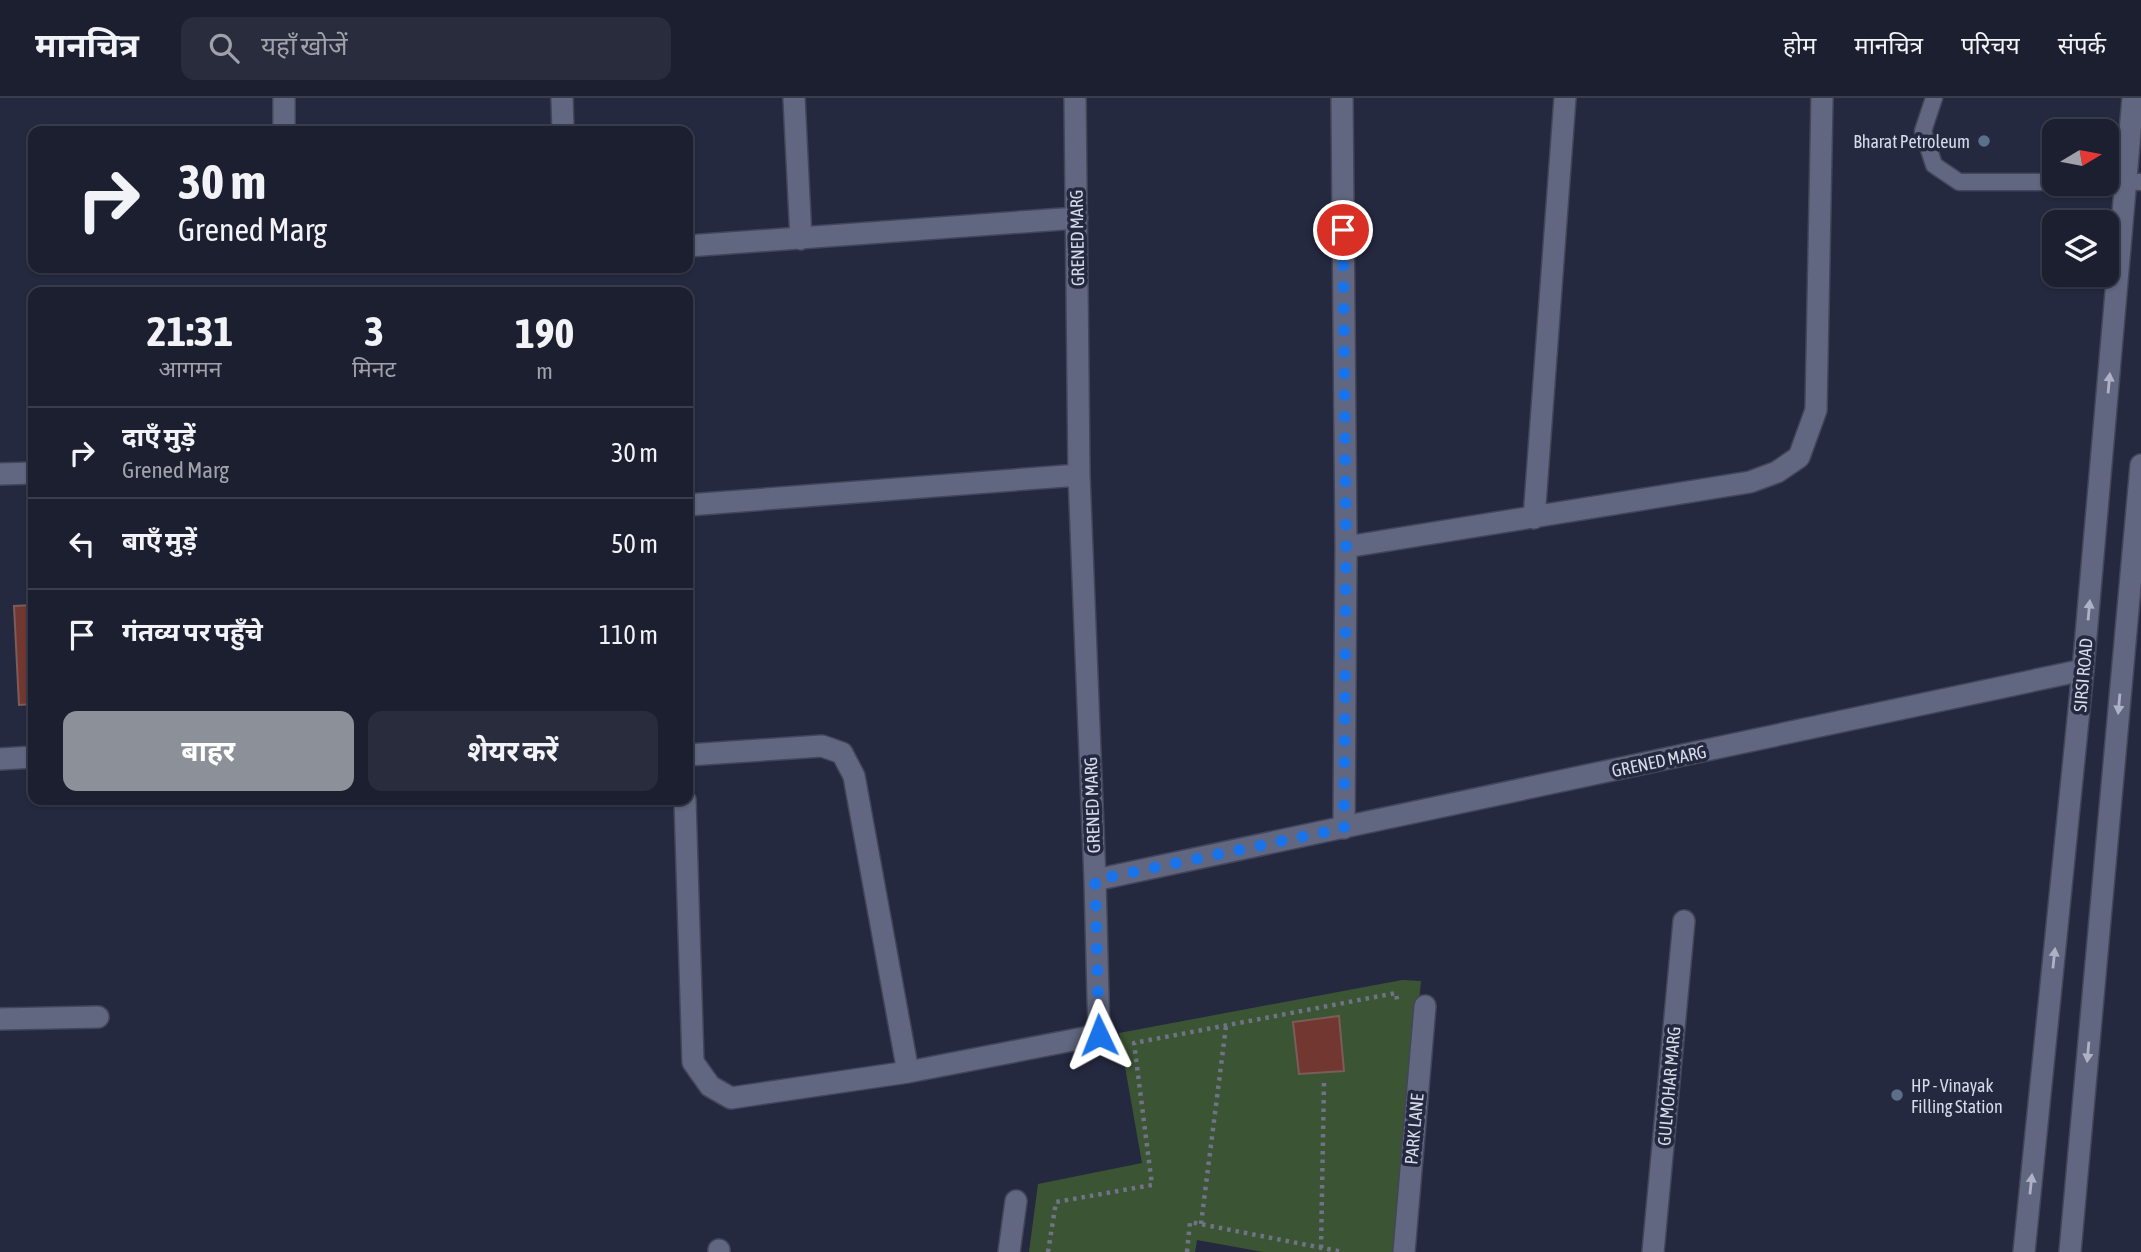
<!DOCTYPE html>
<html lang="hi">
<meta charset="utf-8">
<style>
:root{--surface:#1c1f30;--page:#292c3c;--text:#f1f3f6;--muted:#a0a2ab;--line:#3a3d4c;--accent:#8c9099}
body{margin:0;font-family:"Asap Condensed","Noto Sans Devanagari",sans-serif;background:var(--page);color:var(--text);height:100vh;display:flex;flex-direction:column;font-size:26px;white-space:nowrap}
*{box-sizing:border-box;margin:0}
p{font-size:23px;color:var(--muted)}
.icon{flex:none;width:38px;height:38px;fill:none;stroke:currentColor;stroke-width:2;stroke-linecap:round;stroke-linejoin:round}
.map{position:relative;flex:1;overflow:hidden}
.sheet{position:absolute;left:28px;top:189px;width:665px;height:518px;display:flex;flex-direction:column;background:var(--surface);border-radius:14px;box-shadow:0 2px 5px #0004,0 0 0 2px var(--line)}
.sheet>*{flex:none}
.hud{position:absolute;left:28px;top:28px;width:665px;height:147px;border-radius:14px;box-shadow:0 2px 5px #0004,0 0 0 2px var(--line);background:#1c1f30;color:var(--text);overflow:hidden}
.needle{width:46px;rotate:80deg}
.fabs{position:absolute;left:2042px;top:21px;display:grid;gap:14px}
.fabs a{display:grid;place-items:center;width:77px;height:77px;border-radius:14px;background:var(--surface);box-shadow:0 2px 5px #0004,0 0 0 2px var(--line);font-size:35px}
.pin{position:absolute;display:grid;place-items:center;width:60px;height:60px;color:#fff;margin:-30px;border:4px solid #fff;border-radius:50%;box-shadow:0 2px 7px #0007}
.me{position:absolute;width:77px;margin:-38px;rotate:358deg;stroke-linejoin:round;filter:drop-shadow(0 0 5px #0008)}
.turn{display:flex;align-items:center;gap:24px;height:147px;padding:0 35px;font-size:32px}
.turn .icon{width:91px;height:91px;stroke-width:2.5}
.turn b{display:block;font-size:49px;line-height:60px}
.eta{display:flex;justify-content:space-evenly;align-items:center;height:119px;text-align:center}
.eta b{font-size:42px;font-weight:700;line-height:49px}
.cta{display:flex;gap:14px;margin-top:auto;padding:14px 35px}
.cta a{flex:1;height:80px;border-radius:14px;background:var(--accent);color:#fff;font-size:28px;font-weight:700;line-height:80px;text-align:center}
.cta a+a{background:var(--page);color:var(--text)}
ul{padding:0;list-style:none}
li{display:flex;align-items:center;gap:21px;height:91px;padding:0 35px;border-top:2px solid var(--line)}
li div{flex:1}
li b{display:block;font-size:26px}
li em{font-style:normal}
header{display:flex;align-items:center;gap:42px;box-sizing:border-box;height:98px;padding:0 35px;background:var(--surface);border-bottom:2px solid var(--line)}
header strong{font-size:33px}
nav{display:flex;gap:38px;margin-inline-start:auto;font-size:24px}
.search{width:490px;height:63px;background:var(--page);display:flex;align-items:center;gap:18px;box-sizing:border-box;padding:0 24px;border-radius:14px;color:var(--muted);font-size:26px}
.map>svg:first-child{display:block}
.green{fill:#3b5534}
.building{fill:#733732;stroke:#7b5c58;stroke-width:2}
.lines{fill:none;stroke-linecap:round;stroke-linejoin:round}
.lane-casing{stroke:#434659;stroke-width:19}
.street-casing{stroke:#434659;stroke-width:24}
.secondary-casing{stroke:#434659;stroke-width:24}
.path{stroke:#707387;stroke-width:4.5;stroke-dasharray:3.5 5;stroke-linecap:butt}
.lane{stroke:#616780;stroke-width:16}
.street{stroke:#616780;stroke-width:21}
.secondary{stroke:#616780;stroke-width:21}
.oneway{fill:#aeb2c4}
.route{stroke:#1a73e8;stroke-width:12;stroke-dasharray:0 21.6}
.service-dot{fill:#5c6f8a;stroke:#252940;stroke-width:2.5}
.labels{text-anchor:middle;dominant-baseline:central;stroke-width:7;stroke-linejoin:round;paint-order:stroke}
.poi-label{font-size:18px;fill:#d7dae9;stroke:#252940;text-anchor:end}
.street-label{font-size:18px;fill:#d7dae9;stroke:#252940}
</style>
<header>
<strong>मानचित्र</strong>
<div class="search"><svg class="icon" aria-label="search" viewBox="0 0 24 24"><circle cx="10" cy="10" r="6"/><path d="M15 15l6 6"/></svg>यहाँ खोजें</div>
<nav><a>होम</a><a>मानचित्र</a><a>परिचय</a><a>संपर्क</a></nav>
</header>
<div class="map">
<svg width="2141" height="1154" viewBox="0 0 2141 1154">
<rect width="100%" height="100%" fill="#252940"/>
<path class="green" d="M1402 882 1421 883 1394 1154H1263L1197 1142 1195 1154H1029L1038 1086 1142 1065 1119 935Z"/>
<path class="building" d="M33 507V606L19 607 14 508Z
M1339 918 1344 973 1299 976 1293 924Z"/>
<g class="lines">
<defs>
<path id="lane" d="M1934 0 1923 33 1934 67 1959 84H2054
M2107 83 2141 84"/>
<path id="street" d="M284 0V33
M562 0 563 33
M794 0 801 141
M1075 0 1079 377 1095 782 2083 572
M1342 0 1346 449 1344 730
M688 148 1077 120
M0 376 33 375
M688 407 1079 377
M1534 420 1565 0
M1346 449 1750 384 1777 374 1799 359 1816 312 1822 0
M688 657 822 648 842 655 854 678 908 974
M0 661 33 659
M685 702 693 964 710 988 731 1000 908 974 1099 937 1095 782
M0 921 98 919
M719 1154V1152
M1009 1154 1016 1103
M1404 1154 1425 908
M1653 1154 1684 823"/>
<path id="secondary" d="M2024 1154 2083 572 2133 0
M2070 1154 2141 367"/>
</defs>
<use href="#lane" class="lane-casing"/>
<use href="#street" class="street-casing"/>
<use href="#secondary" class="secondary-casing"/>
<path class="path" d="M1201 1126 1226 928
M1321 1150 1324 983
M1048 1154 1056 1104 1152 1087 1134 945 1396 895 1397 902
M1187 1154 1190 1124 1343 1154"/>
<use href="#lane" class="lane"/>
<use href="#street" class="street"/>
<use href="#secondary" class="secondary"/>
</g>
<defs><path id="oneway-solid" d="M-6-.8H1V-3.2L6.5 0L1 3.2V.8H-6Z" transform="scale(1.75)"/></defs>
<g class="oneway">
<use href="#oneway-solid" transform="translate(2109 285) rotate(-85)"/>
<use href="#oneway-solid" transform="translate(2089 512) rotate(-85)"/>
<use href="#oneway-solid" transform="translate(2119 606) rotate(95)"/>
<use href="#oneway-solid" transform="translate(2054 860) rotate(-84)"/>
<use href="#oneway-solid" transform="translate(2088 954) rotate(95)"/>
<use href="#oneway-solid" transform="translate(2031 1086) rotate(-84)"/>
</g>
<g class="lines">
<path class="route" d="M1099 937 1095 782 1344 730 1346 449 1343 132"/>
</g>
<g class="service-dot">
<circle cx="1984" cy="43" r="7"/>
<circle cx="1897" cy="997" r="7"/>
</g>
<g class="labels">
<g class="poi-label">
<text x="1970" y="43">Bharat Petroleum</text>
<text x="1911" y="987" text-anchor="start">HP - Vinayak<tspan x="1911" dy="21">Filling Station</tspan></text>
</g>
<g class="street-label">
<text transform="translate(1077 140) rotate(-91)">GRENED MARG</text>
<text transform="translate(2083 577) rotate(-85)">SIRSI ROAD</text>
<text transform="translate(1659 663) rotate(-12)">GRENED MARG</text>
<text transform="translate(1092 707) rotate(-92)">GRENED MARG</text>
<text transform="translate(1669 988) rotate(-85)">GULMOHAR MARG</text>
<text transform="translate(1414 1031) rotate(-85)">PARK LANE</text>
</g>
</g>
</svg>
<div class="fabs">
<a><svg class="needle" viewBox="-14 -14 28 28"><path d="M0-13l5 13h-10z" fill="#e53935"/><path d="M0 13l5-13h-10z" fill="#a0a2ab"/></svg></a>
<a><svg class="icon" aria-label="layers" viewBox="0 0 24 24"><path d="M12 4l9 5-9 5-9-5zM3 14l9 5 9-5"/></svg></a>
</div>
<div class="pin" style="left:1343px;top:132px;background:#d93025"><svg class="icon" aria-label="arrive" viewBox="0 0 24 24"><path d="M6 21V4h12l-3 4 3 4H6"/></svg></div>
<svg class="me" style="left:1099px;top:937px" viewBox="-20 -20 40 40"><path d="M0-17L14 15 0 8-14 15z" fill="#1a73e8" stroke="#fff" stroke-width="4"/></svg>
<div class="hud">
<div class="turn"><svg class="icon" aria-label="right" viewBox="0 0 24 24"><path d="M7 20v-9h11M14 6l5 5-5 5"/></svg><div><b>30 m</b>Grened Marg</div></div>
</div>
<section class="sheet">
<div class="eta">
<div><b>21:31</b><p>आगमन</p></div>
<div><b>3</b><p>मिनट</p></div>
<div><b>190</b><p>m</p></div>
</div>
<ul>
<li><svg class="icon" aria-label="right" viewBox="0 0 24 24"><path d="M7 20v-9h11M14 6l5 5-5 5"/></svg><div><b>दाएँ मुड़ें</b><p>Grened Marg</p></div><em>30 m</em></li>
<li><svg class="icon" aria-label="left" viewBox="0 0 24 24"><path d="M17 20v-9H6M10 6l-5 5 5 5"/></svg><div><b>बाएँ मुड़ें</b></div><em>50 m</em></li>
<li><svg class="icon" aria-label="arrive" viewBox="0 0 24 24"><path d="M6 21V4h12l-3 4 3 4H6"/></svg><div><b>गंतव्य पर पहुँचे</b></div><em>110 m</em></li>
</ul>
<div class="cta"><a>बाहर</a><a>शेयर करें</a></div>
</section>
</div>
